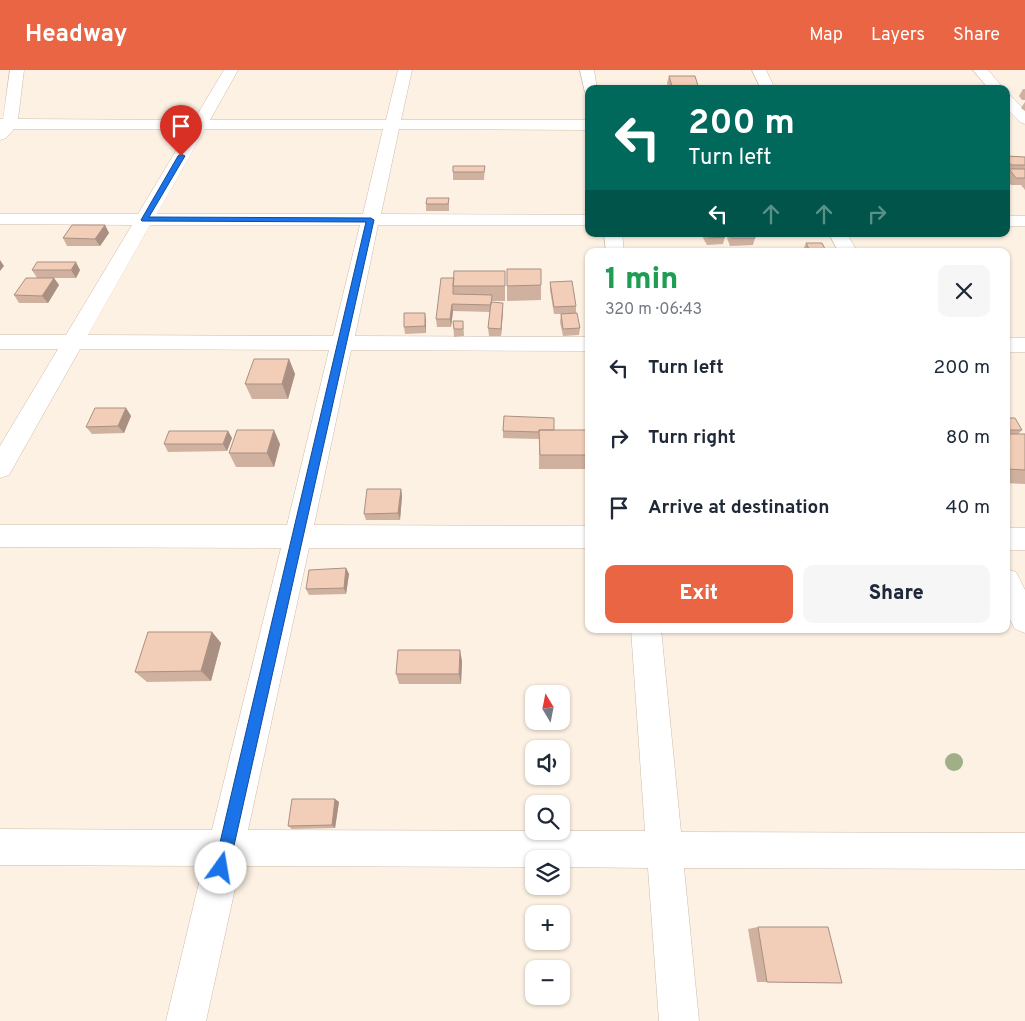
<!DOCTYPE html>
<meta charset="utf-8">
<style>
:root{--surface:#fff;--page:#f6f6f7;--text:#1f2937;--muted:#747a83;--accent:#e96544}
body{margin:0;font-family:Overpass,sans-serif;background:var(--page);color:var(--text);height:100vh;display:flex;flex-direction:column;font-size:19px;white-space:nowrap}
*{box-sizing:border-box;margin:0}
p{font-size:16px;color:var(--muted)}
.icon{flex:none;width:28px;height:28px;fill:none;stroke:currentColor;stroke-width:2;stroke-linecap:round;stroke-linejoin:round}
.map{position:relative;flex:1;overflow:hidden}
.side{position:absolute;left:585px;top:178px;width:425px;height:385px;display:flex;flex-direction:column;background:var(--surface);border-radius:10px;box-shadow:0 1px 4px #0004}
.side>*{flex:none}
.banner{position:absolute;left:585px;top:15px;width:425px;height:152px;border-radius:10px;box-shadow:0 1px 4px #0004;background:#00695c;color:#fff;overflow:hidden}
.needle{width:32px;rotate:350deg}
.buttons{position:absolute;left:525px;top:615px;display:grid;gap:10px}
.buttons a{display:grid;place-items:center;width:45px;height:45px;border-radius:10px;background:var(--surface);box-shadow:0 1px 4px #0004;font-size:25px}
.pin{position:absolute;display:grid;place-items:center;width:42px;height:42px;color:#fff;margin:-51px -21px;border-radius:50% 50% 50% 0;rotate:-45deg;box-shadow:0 0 5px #0007}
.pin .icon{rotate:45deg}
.me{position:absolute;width:55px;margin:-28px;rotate:13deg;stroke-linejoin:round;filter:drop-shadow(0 0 4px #0008)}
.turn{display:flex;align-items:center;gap:18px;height:105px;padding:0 20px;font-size:22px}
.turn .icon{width:65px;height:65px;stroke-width:2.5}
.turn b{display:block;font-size:35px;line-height:42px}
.lanes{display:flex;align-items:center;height:48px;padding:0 20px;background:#0003;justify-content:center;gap:25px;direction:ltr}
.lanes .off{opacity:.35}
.round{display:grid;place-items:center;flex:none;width:52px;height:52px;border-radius:10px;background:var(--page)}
.overview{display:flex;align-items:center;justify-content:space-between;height:85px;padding:0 20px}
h1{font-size:30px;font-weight:800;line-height:38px;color:#1e9e55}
.cta{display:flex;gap:10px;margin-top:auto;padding:10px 20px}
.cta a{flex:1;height:58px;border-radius:10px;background:var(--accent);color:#fff;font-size:20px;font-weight:800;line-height:58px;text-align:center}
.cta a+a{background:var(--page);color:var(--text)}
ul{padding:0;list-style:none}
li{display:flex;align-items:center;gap:15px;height:70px;padding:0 20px}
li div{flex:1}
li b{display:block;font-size:19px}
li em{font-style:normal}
header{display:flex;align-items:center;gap:30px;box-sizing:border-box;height:70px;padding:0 25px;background:var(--accent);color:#fff}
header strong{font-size:24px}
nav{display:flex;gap:28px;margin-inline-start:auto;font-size:18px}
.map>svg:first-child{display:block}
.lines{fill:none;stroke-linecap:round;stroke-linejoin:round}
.minor-casing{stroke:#d0bbab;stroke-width:1}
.minor{fill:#fff;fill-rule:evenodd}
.tree{fill:#9fb089}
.wall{fill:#d0b19f}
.shaded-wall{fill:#a99082}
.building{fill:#f2ceb9;stroke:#a99082}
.route{fill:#1a73e8;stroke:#114b97}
</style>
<header>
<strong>Headway</strong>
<nav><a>Map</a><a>Layers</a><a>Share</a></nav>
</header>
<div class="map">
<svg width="1025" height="951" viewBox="0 0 1025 951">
<rect width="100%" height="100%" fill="#fcf1e2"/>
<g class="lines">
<defs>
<path id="minor" d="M10 0H24L18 49 194 50 224 0H238L210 50H386L398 0H412L401 50H589V60L399 59 381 144 589 145V155H378L355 266 589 267V281L351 280 314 455 589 456V478H309L248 760 645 761 631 559H661L681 762 1025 763V799L684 798 699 951H659L648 798 561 797V789H534V797L240 796 206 951H166L203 796 0 795V759L212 760 281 478 0 477V455H287L329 280 80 279 9 405 0 408V376L58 279H0V265H66L132 155 0 154V144H138L189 59H14L6 68 0 70V49H3ZM205 59H383L363 144H157ZM150 155H360L333 266 88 265Z
M580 0H594L597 19H589V23L585 22Z
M752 0H766L775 19H761Z
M973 0H988L1004 19H989Z
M1006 25 1011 26 1025 40V54L1020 52 1006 38Z
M1006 146H1025V156H1006Z
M604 164H622L624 181H606Z
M829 164H847L857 181H838Z
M1006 268H1025V282H1006Z
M1006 458H1025V480H1006Z
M1006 499 1016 502 1025 520V563L1015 559 1006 542Z"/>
</defs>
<use href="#minor" class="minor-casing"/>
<use href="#minor" class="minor"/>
</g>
<circle class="tree" cx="954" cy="692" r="9"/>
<path class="wall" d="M669 6 698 16V18L702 19H669L667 13Z
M1023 19H1025V30H1022L1019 26Z
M1025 32V41L1021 38Z
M1006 86 1025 87V120L1021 115H1011L1006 109Z
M485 96 484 110H453V102Z
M449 128V141H426V134Z
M105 155 109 163 100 176H67L63 168Z
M704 164H724L725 167 723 174 707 175 703 168Z
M729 164H754L755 168 753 175 730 176 727 168Z
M806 173 826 181H804L803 180Z
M507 199 541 215V230L507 231Z
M32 200H80L76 208H54L59 215 48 233H19L14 225 37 208Z
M505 201V231H492V232L503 240 501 266H489L488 258 490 242 453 241 451 257H437L436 249 454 208Z
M550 212 576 236V243L580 258 579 265 563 266 560 252 561 244H554L550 220Z
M426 250V263L405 264 404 257Z
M453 251H463L464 266 454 267Z
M289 289 295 304 288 329H252L245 314Z
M126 338 131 346 124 363 92 364 86 357Z
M1006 348 1022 360 1018 364H1025V414L1006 413Z
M554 360 589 383 587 399H539V369L503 368V361Z
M228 361 232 368 227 381 168 382 164 374Z
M280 374 274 397H236L229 383Z
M401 419 402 426 400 450H366L364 444Z
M346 498 349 504 346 524 309 525 306 519Z
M212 562 221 573 211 611 147 612 135 602Z
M462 591 461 614H399L396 604Z
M335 729 339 732 335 758 292 759 288 756Z
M758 857 828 913 757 912 748 859Z"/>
<path class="shaded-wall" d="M105 155 109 163 100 176 95 169Z
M0 190 4 196 0 201Z
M76 192 80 200 76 208 71 200Z
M54 208 59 215 48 233 42 226Z
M503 233V240L501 266V259Z
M452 234 453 241 451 257 450 249Z
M425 243 426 250V263L425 256Z
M289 289 295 304 288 329 282 314Z
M126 338 131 346 124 363 118 356Z
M274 360 280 374 274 397 267 383Z
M228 361 232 368 227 381 223 374Z
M401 419 402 426 400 450 398 443Z
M346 498 349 504 346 524 344 518Z
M212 562 221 573 211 611 201 601Z
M460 580 462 591 461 614 459 604Z
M335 729 339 732 335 758 332 755Z"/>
<path class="building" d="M669 6H695L698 16H672Z
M671 18H701L702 19H671Z
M1006 86 1025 87V95H1011L1006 88Z
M453 96H485L484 102H453Z
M1009 99H1025V108H1016Z
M427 128H449L448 134H426Z
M72 155H105L95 169 63 168Z
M707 164H724L725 167 709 168Z
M731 164H754L755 168H732Z
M806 173H822L826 181H810Z
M37 192H76L71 200H32Z
M507 199H541V215L507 216Z
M454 201H505V216H453Z
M26 208H54L42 226 14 225Z
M441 208H454L453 216V224L492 225 491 235 452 234 450 249H436Z
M572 211 576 236 554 237 550 212Z
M491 232 503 233 501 259 488 258Z
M404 243H425V256L404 257Z
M577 243 580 258 563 259 561 244Z
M453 251H463V259H454Z
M254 289H289L282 314H245Z
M95 338H126L118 356 86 357Z
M504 346 554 348V360H539V362L503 361Z
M1006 348H1015L1022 360H1006Z
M237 360H274L267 383H229Z
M539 360H587L589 385H540Z
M169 361H228L223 374H164Z
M1006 364H1025V400L1006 399Z
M367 419H401L398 443 364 444Z
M346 498 344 518 306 519 309 500Z
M148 562H212L201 601 135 602Z
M398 580H460L459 604H396Z
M292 729H335L332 755 288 756Z
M758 857H828L842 913 767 912Z"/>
<path class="route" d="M181 84 185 86 149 147 371 148 374 150 229 798 227 803 221 805 216 803 214 798 366 152 142 151 141 150 178 86Z"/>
</svg>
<div class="buttons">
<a><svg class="needle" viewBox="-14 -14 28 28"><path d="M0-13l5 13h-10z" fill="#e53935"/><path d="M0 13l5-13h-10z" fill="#747a83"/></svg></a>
<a><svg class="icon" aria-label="sound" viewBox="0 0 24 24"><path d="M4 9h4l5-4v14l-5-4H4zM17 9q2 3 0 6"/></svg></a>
<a><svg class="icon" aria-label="search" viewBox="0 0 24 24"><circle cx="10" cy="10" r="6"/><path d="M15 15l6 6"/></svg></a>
<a><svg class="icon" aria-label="layers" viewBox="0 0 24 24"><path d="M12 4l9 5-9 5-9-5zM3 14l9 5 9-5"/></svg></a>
<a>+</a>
<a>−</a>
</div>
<div class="pin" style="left:181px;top:86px;background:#d93025"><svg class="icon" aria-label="arrive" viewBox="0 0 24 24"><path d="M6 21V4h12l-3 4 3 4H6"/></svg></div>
<svg class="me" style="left:221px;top:798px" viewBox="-20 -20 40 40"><circle r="19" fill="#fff"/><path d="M0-13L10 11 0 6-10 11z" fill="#1a73e8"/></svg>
<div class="banner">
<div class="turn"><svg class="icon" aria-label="left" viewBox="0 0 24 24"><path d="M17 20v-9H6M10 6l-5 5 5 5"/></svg><div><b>200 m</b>Turn left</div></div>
<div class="lanes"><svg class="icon" aria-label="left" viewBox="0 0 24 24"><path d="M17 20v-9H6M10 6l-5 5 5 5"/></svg><svg class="icon off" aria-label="ahead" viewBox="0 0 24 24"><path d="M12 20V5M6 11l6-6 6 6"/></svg><svg class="icon off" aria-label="ahead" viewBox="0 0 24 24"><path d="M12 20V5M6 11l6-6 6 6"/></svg><svg class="icon off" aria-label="right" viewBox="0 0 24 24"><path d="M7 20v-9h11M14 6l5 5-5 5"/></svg></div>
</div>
<section class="side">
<div class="overview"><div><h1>1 min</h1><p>320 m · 06:43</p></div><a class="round"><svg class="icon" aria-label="close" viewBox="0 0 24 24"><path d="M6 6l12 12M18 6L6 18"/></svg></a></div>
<ul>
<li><svg class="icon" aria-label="left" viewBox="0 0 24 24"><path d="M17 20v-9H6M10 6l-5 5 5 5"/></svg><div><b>Turn left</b></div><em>200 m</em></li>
<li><svg class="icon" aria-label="right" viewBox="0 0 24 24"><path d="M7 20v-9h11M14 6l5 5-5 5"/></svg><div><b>Turn right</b></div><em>80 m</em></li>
<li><svg class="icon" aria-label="arrive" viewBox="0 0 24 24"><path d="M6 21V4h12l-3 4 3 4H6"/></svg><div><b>Arrive at destination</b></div><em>40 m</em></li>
</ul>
<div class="cta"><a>Exit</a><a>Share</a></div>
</section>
</div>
